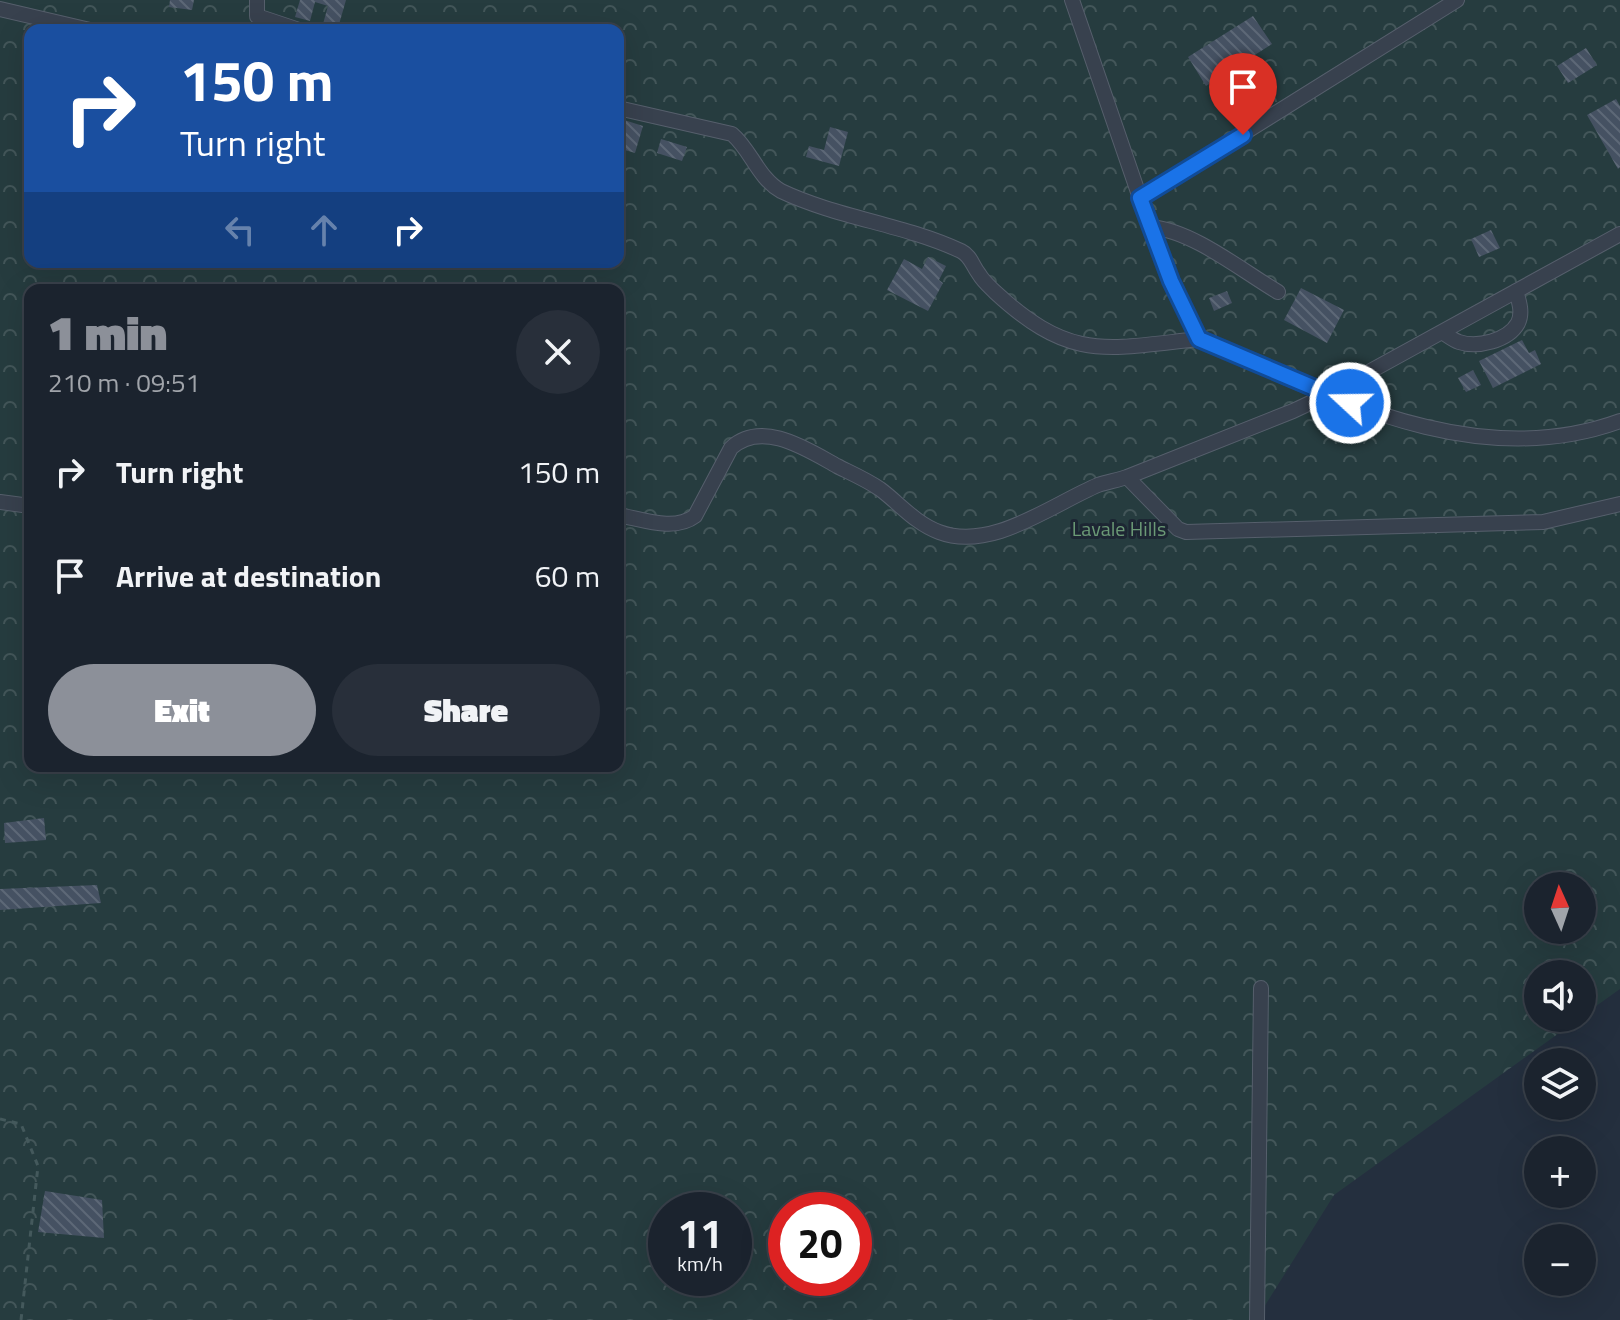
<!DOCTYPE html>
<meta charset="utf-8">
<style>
:root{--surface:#1b232e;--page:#282f3a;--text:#f1f3f6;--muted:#a0a4aa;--line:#39404a;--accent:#8c9099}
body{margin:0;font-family:"Titillium Web",sans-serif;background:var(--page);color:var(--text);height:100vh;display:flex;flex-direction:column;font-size:30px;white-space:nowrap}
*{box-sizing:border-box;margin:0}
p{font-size:26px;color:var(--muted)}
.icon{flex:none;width:44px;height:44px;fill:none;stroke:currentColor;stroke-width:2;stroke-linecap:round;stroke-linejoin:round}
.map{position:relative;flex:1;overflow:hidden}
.panel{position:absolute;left:24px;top:284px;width:600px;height:488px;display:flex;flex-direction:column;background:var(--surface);border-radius:16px;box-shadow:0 8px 32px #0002,0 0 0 2px var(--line)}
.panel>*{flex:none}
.top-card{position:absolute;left:24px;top:24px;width:600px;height:244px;border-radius:16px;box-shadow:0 8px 32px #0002,0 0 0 2px var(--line);background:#1a4fa0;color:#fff;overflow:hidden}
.needle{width:52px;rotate:357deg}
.controls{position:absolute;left:1524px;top:872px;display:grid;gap:16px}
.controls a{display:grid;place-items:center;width:72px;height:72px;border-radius:50%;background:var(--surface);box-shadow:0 8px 32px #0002,0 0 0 2px var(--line);font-size:40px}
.speed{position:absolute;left:648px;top:1192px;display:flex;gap:16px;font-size:40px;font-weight:700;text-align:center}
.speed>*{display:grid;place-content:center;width:104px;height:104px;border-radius:50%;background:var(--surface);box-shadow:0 8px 32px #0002,0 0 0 2px var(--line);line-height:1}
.speed small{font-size:20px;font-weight:400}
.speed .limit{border:12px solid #d22;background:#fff;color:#111}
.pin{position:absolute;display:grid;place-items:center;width:68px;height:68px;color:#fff;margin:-82px -34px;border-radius:50% 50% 50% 0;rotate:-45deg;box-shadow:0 0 8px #0007}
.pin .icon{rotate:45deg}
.me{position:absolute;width:88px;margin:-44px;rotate:291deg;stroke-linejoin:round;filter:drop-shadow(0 0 6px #0008)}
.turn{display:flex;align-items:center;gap:28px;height:168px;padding:0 24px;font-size:36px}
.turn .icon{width:104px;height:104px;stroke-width:2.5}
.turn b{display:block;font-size:56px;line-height:68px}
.lanes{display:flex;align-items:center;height:76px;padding:0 24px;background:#0003;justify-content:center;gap:40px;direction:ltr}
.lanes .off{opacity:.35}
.round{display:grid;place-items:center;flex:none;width:84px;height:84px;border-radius:42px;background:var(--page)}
.summary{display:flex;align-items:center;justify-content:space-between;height:136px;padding:0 24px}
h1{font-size:48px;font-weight:800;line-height:60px;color:var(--accent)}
.action{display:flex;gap:16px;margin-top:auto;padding:16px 24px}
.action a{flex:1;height:92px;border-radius:48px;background:var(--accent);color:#fff;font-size:32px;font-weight:800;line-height:92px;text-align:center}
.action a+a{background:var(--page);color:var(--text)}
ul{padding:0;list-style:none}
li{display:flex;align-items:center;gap:24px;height:104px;padding:0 24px}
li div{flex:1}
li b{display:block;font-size:30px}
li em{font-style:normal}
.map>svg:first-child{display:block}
.forest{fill:url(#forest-crowns);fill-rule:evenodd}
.building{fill:url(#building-back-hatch)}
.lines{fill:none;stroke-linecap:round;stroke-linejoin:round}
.minor-casing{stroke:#565f6c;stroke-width:16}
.path{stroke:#44595c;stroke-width:3;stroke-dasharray:6 6;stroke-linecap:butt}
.minor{stroke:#38414e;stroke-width:14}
.route-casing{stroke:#114b97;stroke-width:20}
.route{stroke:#1a73e8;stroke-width:14}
.labels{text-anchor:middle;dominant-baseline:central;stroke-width:6;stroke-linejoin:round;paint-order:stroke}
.park-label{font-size:20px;fill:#6b9a76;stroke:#1d2633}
</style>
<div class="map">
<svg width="1620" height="1320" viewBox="0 0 1620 1320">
<defs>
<pattern id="forest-crowns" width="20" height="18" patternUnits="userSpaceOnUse" patternTransform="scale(2)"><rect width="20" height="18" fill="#263c3f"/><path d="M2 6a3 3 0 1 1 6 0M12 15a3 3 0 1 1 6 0" fill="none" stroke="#435659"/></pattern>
<pattern id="building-back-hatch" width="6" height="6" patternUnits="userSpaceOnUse" patternTransform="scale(2)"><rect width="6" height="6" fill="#455162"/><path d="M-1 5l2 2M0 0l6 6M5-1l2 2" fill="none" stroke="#5d6877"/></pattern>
</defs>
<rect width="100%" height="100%" fill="#242f3e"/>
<path class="forest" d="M0 0H1620V989L1582 1016V974H1538V1018H1580L1334 1195 1256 1320H0ZM30 30H618V262H30ZM30 290H618V766H30ZM1538 886H1582V930H1538ZM666 1210H734V1278H666ZM786 1210H854V1278H786Z"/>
<path class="building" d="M170 0H194L192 10 169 7Z
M300 0H346L338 28 323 24 328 6 315 2 310 21 295 17Z
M1253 16 1272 44 1206 86 1188 57Z
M1586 48 1597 65 1568 83 1557 66Z
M1616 99 1620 106V167L1618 169 1587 115Z
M618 118 643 126 635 153 618 148Z
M830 127 848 132 839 166 806 157 809 146 824 150Z
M661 139 687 147 682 161 657 153Z
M1491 230 1500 248 1479 257 1471 239Z
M928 257 946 266 939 280 943 283 928 311 887 290 904 259 922 269Z
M1301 288 1344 310 1327 343 1284 320Z
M1227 291 1232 303 1214 311 1209 298Z
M1522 340 1529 353 1535 350 1541 364 1493 388 1479 361Z
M1473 370 1481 385 1466 392 1458 378Z
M44 818 46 840 5 843 4 823Z
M97 885 101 903 0 910V889Z
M45 1191 102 1200 104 1238 38 1232Z"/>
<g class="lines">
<defs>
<path id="minor" d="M257 0V16L299 30
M1072 0 1140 198 1457 0
M0 9 90 30
M618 108 732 134C751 150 758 178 781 191 838 218 903 224 961 251 971 256 972 265 979 274 983 281 990 287 995 292 1071 362 1105 349 1199 339
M1140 198 1171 281 1199 339C1330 396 1475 474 1620 421
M1151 227C1193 231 1241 270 1278 292
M1442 332C1447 335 1453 340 1459 342 1477 348 1508 341 1518 323 1523 313 1519 301 1516 291
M1127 477 1178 529 1186 532 1543 522 1620 504
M0 502 30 506
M618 515C642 519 674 532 695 516L731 448C762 419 808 450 837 466 851 473 867 480 880 489 900 504 915 523 939 532 991 552 1051 505 1098 485 1107 482 1118 480 1127 477L1293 411 1327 395 1620 234
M1257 1320 1261 988"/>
</defs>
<use href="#minor" class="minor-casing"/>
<path class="path" d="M0 1119 21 1124 38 1166 21 1320"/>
<use href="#minor" class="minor"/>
</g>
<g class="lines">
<defs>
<path id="route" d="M1243 135 1140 198 1171 281 1199 339 1350 403"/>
</defs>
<use href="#route" class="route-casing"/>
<use href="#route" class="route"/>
</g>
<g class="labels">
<g class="park-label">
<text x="1119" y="528">Lavale Hills</text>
</g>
</g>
</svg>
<div class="controls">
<a><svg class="needle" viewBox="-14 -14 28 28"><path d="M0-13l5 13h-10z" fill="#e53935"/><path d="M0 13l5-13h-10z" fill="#a0a4aa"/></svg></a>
<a><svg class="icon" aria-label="sound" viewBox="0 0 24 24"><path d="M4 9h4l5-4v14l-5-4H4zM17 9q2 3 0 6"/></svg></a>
<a><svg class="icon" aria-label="layers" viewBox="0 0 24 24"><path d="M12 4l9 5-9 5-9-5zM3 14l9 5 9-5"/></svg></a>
<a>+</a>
<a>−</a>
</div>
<div class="speed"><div>11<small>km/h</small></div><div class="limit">20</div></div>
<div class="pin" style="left:1243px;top:135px;background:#d93025"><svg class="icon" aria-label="arrive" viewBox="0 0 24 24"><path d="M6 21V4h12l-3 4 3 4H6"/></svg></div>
<svg class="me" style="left:1350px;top:403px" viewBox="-20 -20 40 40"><circle r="17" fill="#1a73e8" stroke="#fff" stroke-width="3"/><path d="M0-11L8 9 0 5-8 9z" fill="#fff"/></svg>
<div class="top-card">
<div class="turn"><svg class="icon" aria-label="right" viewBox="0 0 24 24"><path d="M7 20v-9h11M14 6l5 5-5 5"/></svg><div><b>150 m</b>Turn right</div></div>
<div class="lanes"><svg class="icon off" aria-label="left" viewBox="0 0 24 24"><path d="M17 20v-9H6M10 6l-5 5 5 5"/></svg><svg class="icon off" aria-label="ahead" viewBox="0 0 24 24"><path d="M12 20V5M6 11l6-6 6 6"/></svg><svg class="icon" aria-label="right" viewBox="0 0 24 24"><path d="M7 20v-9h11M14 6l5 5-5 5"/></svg></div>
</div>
<section class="panel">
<div class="summary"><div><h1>1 min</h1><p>210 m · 09:51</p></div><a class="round"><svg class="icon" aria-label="close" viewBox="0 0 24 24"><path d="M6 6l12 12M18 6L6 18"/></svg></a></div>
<ul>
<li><svg class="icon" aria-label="right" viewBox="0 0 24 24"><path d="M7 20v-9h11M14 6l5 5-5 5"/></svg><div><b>Turn right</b></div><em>150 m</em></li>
<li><svg class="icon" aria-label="arrive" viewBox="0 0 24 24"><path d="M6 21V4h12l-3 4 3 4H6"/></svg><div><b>Arrive at destination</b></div><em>60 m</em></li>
</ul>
<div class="action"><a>Exit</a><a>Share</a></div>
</section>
</div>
